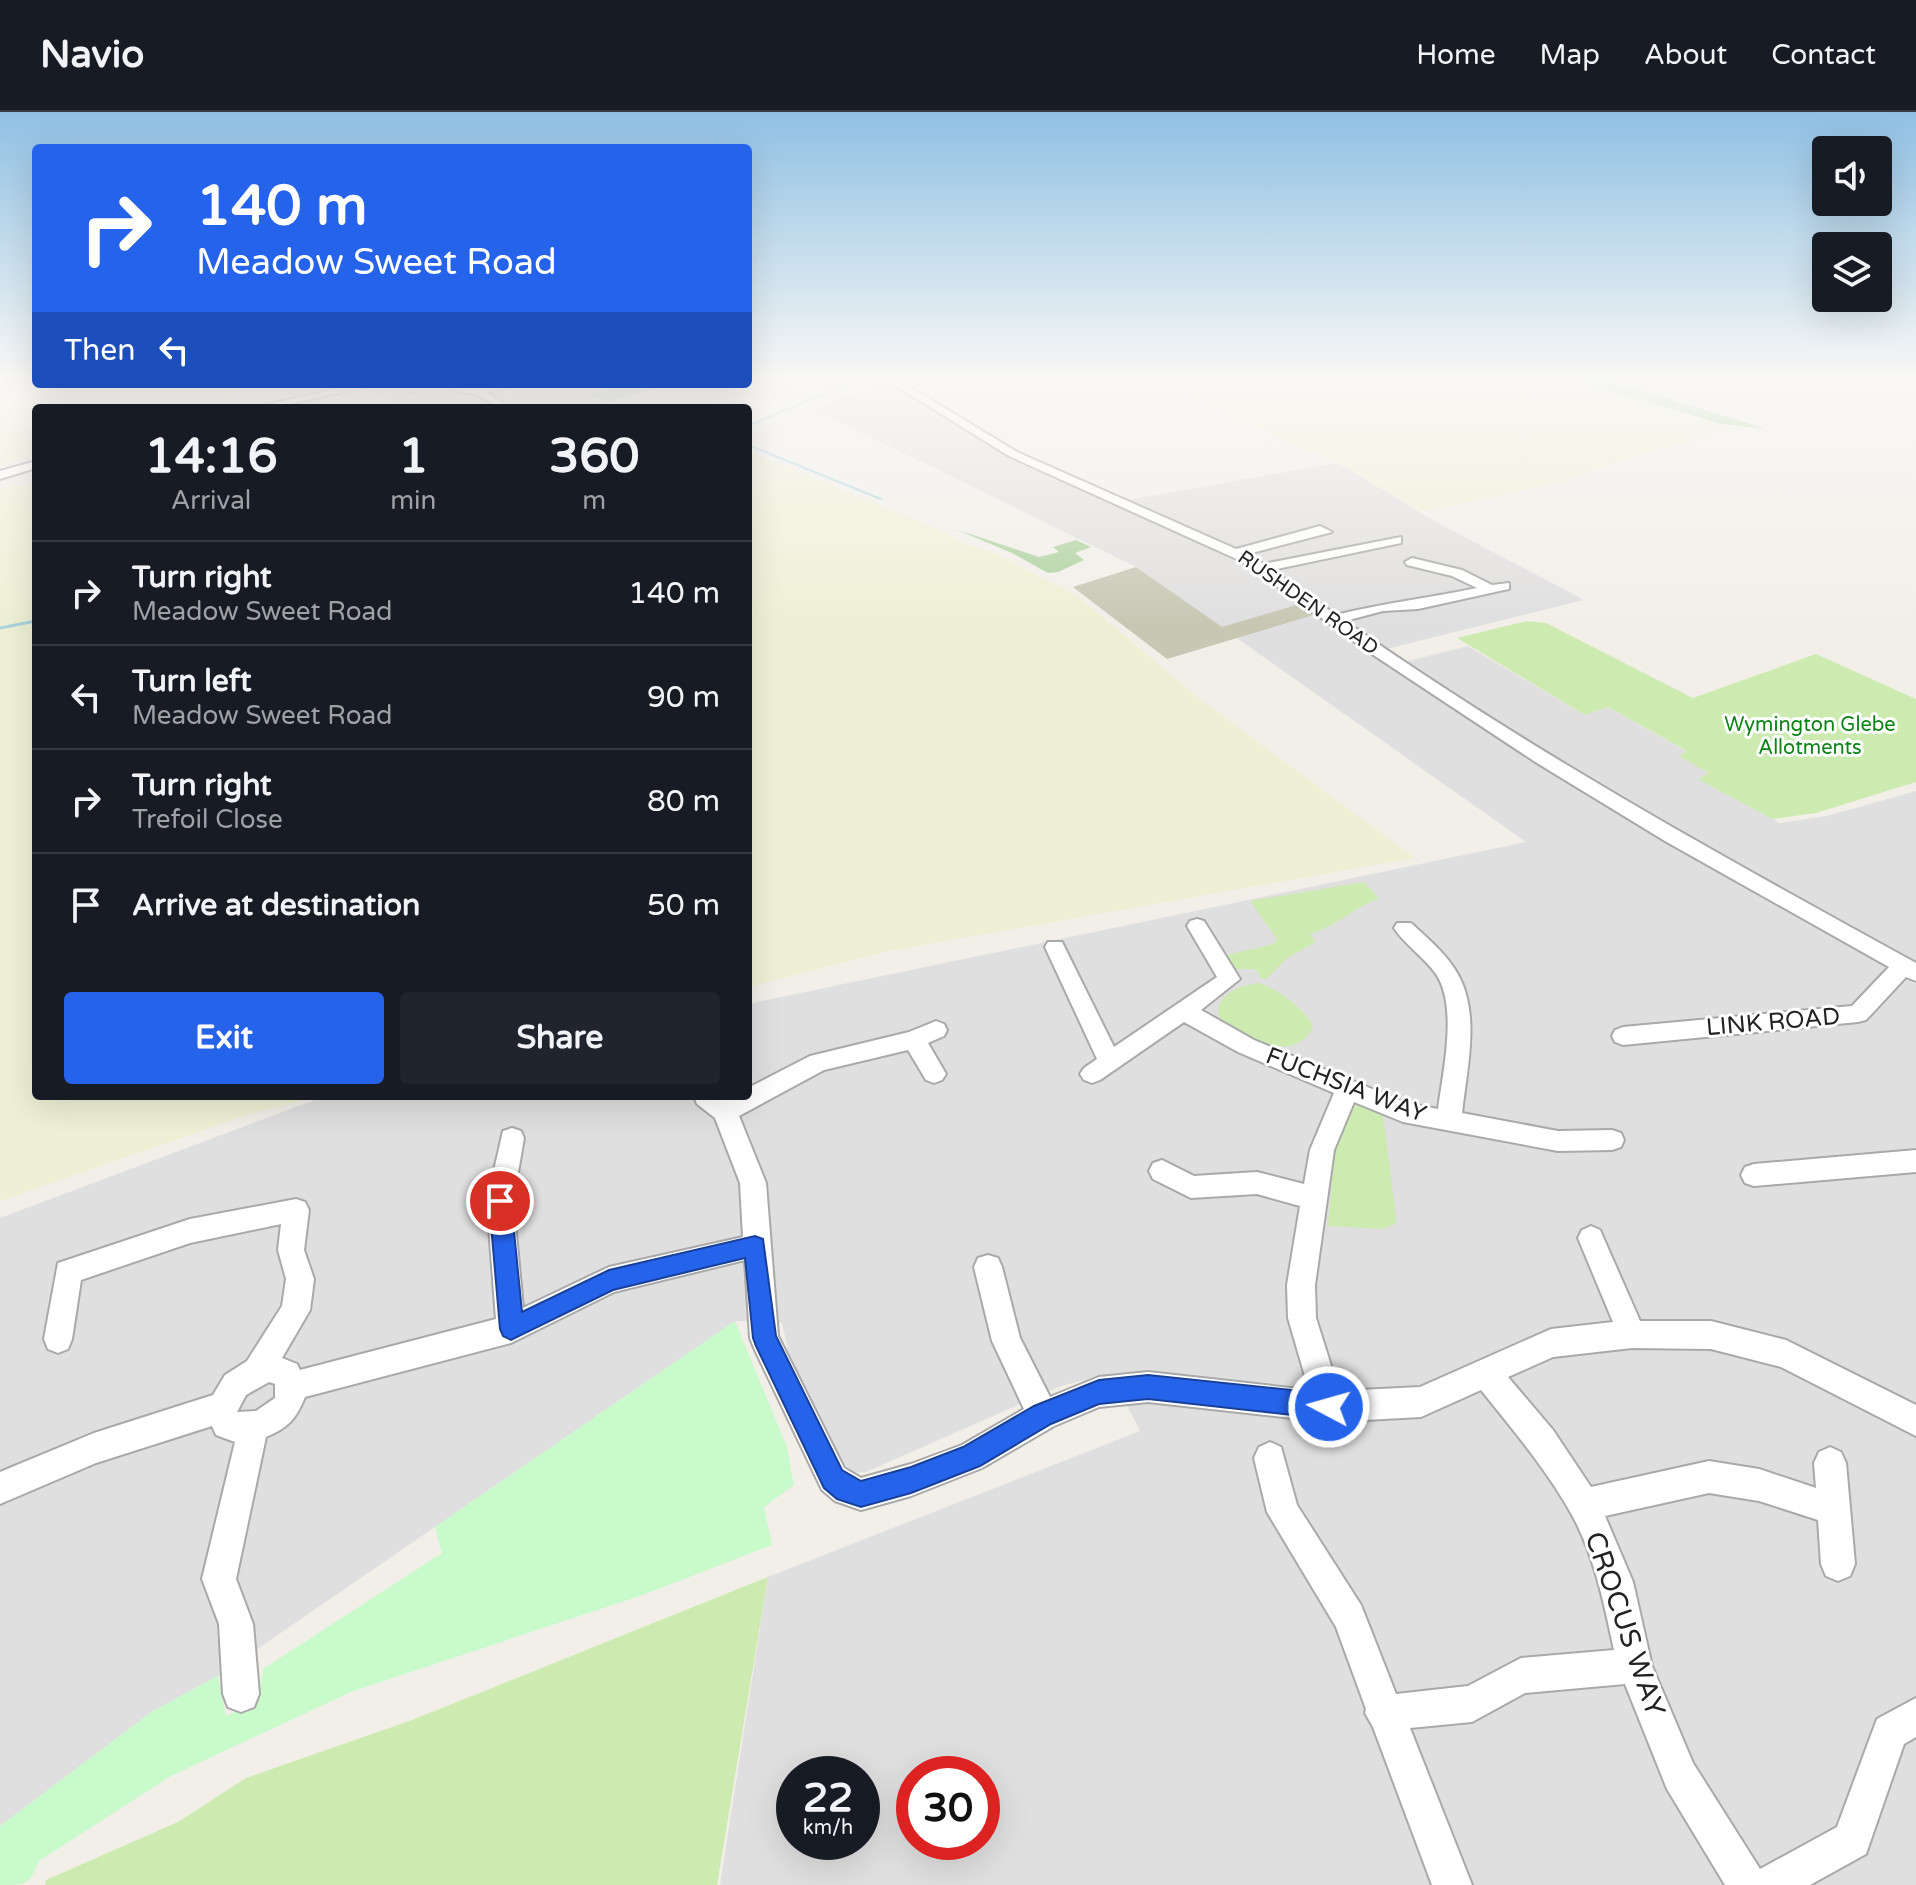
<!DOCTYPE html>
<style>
:root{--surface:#171b24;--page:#20242c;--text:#f1f3f6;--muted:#9ea1a6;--line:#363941;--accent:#2563eb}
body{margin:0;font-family:"Varela Round",sans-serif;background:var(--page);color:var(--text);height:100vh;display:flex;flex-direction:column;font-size:30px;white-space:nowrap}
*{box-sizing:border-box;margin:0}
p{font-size:26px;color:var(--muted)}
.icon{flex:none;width:44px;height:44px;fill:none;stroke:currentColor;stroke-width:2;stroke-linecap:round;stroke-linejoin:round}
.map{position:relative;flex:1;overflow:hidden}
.details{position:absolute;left:32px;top:292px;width:720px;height:696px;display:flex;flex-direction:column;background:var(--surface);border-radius:8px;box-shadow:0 8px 32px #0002}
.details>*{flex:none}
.guide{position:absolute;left:32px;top:32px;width:720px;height:244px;border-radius:8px;box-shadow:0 8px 32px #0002;background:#2563eb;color:#fff;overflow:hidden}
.buttons{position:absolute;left:1812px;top:24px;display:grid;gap:16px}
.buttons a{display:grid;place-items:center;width:80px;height:80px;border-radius:8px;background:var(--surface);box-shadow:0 8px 32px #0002;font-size:40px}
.speed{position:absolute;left:776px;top:1644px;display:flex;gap:16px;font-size:40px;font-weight:700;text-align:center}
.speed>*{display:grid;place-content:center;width:104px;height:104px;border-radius:50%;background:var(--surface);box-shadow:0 8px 32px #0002;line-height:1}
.speed small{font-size:20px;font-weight:400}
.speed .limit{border:12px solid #d22;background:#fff;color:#111}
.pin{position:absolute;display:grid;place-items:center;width:68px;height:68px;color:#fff;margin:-34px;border:4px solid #fff;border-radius:50%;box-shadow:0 2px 8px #0007}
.me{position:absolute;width:88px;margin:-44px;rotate:276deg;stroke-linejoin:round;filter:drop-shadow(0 0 6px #0008)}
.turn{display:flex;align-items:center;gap:28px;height:168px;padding:0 32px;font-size:36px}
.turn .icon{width:104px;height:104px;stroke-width:2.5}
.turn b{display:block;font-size:56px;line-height:68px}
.then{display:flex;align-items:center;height:76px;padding:0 32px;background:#0003;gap:16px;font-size:30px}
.eta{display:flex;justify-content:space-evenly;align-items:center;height:136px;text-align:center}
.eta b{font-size:48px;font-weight:700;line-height:56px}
.action{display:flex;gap:16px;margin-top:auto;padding:16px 32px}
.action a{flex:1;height:92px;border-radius:8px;background:var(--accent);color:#fff;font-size:32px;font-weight:700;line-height:92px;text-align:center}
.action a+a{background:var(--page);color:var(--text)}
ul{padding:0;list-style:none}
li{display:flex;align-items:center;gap:24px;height:104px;padding:0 32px;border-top:2px solid var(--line)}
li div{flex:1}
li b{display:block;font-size:30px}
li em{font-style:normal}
header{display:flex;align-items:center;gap:48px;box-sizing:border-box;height:112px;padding:0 40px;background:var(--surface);border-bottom:2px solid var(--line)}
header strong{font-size:38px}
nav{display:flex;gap:44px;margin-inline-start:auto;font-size:28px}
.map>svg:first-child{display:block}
.residential{fill:#e0dfdf;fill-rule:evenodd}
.construction{fill:#c7c7b4}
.farmland{fill:#eef0d5}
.grass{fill:#cdebb0}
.forest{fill:#add19e}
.cemetery{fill:#aacbaf}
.park{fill:#c8facc}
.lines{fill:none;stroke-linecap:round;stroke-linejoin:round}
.stream-far1{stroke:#aad3df;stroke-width:2}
.stream{stroke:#aad3df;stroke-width:3}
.minor-casing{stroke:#a9a9a9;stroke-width:4}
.minor{fill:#fff;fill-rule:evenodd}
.route{fill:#2563eb;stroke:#184099;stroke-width:2}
.labels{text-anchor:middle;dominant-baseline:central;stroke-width:6;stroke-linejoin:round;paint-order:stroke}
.far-street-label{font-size:20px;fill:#222;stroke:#fff}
.far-park-label{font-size:20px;fill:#0c8416;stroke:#fff}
.street-label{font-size:24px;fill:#222;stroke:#fff}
.near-street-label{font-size:28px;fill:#222;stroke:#fff}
</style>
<header>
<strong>Navio</strong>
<nav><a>Home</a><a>Map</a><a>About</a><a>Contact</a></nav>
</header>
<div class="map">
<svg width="1916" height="1773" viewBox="0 0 1916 1773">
<rect width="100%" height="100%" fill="#f2efe9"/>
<path class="residential" d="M748 264H815L760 288 697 272H748Z
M380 272H674L589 296H410L374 281Z
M897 273 1019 349 1112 393 1196 427 1260 460 1383 552 1617 702 1916 872V1773H720L768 1465 1140 1319 1111 1262 1061 1274 866 1360 854 1361 840 1349 789 1242 782 1211 735 1209 218 1564 153 1599 0 1714V1106L325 984H748V892L1526 730 1136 455 816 298 842 285ZM794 1662H862V1730H794ZM914 1662H982V1730H914Z
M1338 351 1440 412 1584 488 1386 537 1264 451 1230 433 1122 389Z
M1468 534 1585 603 1608 595 1688 640 1680 644 1709 661 1699 667 1780 711 1827 704 1916 679V849L1661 712 1404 550Z"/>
<path class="construction" d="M1136 455 1222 515 1303 491 1317 502 1167 547 1073 475Z"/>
<path class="farmland" d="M0 264H36V272H250L214 296H36V343L0 354Z
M1138 264H1561L1721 312 1728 318 1616 350 1562 370 1422 400 1338 351Z
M748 339 935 416 963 431 992 440 1079 485 1201 588 1415 746 884 840 748 875Z
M36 373V984H320L250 1002 0 1089V376Z"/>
<path class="grass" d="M1527 509 1546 511 1693 586 1816 542 1916 587V670L1816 701 1772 707 1698 667 1709 661 1679 644 1687 639 1608 595 1585 603 1457 526Z
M1364 770 1379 786C1354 796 1337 814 1310 822L1316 830 1287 846 1266 867H1261L1256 857H1235L1223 844 1273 832 1277 827 1250 789Z
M1259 871C1279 878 1303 895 1313 914 1298 954 1236 927 1218 903 1218 880 1239 874 1259 871Z
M1354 993H1362L1383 1002 1396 1107 1395 1112 1383 1117 1328 1114 1335 1032 1349 996Z
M768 1465 717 1773H45L46 1768 178 1710 246 1666 412 1608Z"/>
<path class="forest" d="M1561 264H1595L1766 317 1721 312Z
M955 417 1039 445 1059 440 1053 435 1076 428 1091 435 1075 441 1084 448 1058 460 1048 461 1012 441Z"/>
<path class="cemetery" d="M623 272H667L608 290 587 283Z"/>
<path class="park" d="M735 1209 787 1335 794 1373 764 1395 772 1433 643 1483 351 1580 171 1664 39 1749C29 1773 27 1773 0 1773V1714L153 1599 218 1564 226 1604 258 1589 263 1557 442 1441 435 1415Z"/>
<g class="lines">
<path class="stream-far1" d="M748 314 865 264
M748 333 881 387"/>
<path class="stream" d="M0 516 36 509"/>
<defs>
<path id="minor" d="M880 264H892L1017 340 1236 437 1320 414 1332 420 1248 442 1263 452 1401 425V431L1272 458 1336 503C1383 491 1430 486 1477 476L1452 464 1407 453 1405 450 1412 446 1462 458 1492 473 1509 471V477L1504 478 1418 497 1383 499 1345 509C1527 637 1721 744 1916 851V869L1906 865 1866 908 1858 910 1623 933 1615 930 1612 924 1615 918 1623 915 1852 894 1889 855 1665 729 1537 651 1375 544 1241 449 1009 344Z
M358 272H377L272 296H252Z
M417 272H433L411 280 406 277Z
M437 272 477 276 517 272 487 281 509 296C493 296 488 286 474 282 461 279 449 280 437 272Z
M36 349V356L0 367V359Z
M1197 807 1204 809 1240 867 1201 898 1254 928 1406 991 1438 997C1443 960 1458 894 1436 862 1424 845 1405 833 1394 816L1397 811H1411C1426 825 1443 839 1454 856 1482 897 1467 955 1462 1001L1558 1019 1612 1018 1621 1021 1624 1028 1621 1035 1612 1038 1558 1039 1403 1010 1354 990 1334 1038 1315 1173 1316 1206 1339 1279 1420 1275 1551 1217 1613 1210 1578 1126 1582 1118 1591 1114 1600 1118 1640 1209H1711L1786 1228 1916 1293V1324L1781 1255 1711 1237 1632 1236 1553 1245 1508 1265 1553 1318 1591 1375 1709 1349 1759 1357 1816 1376 1814 1351 1819 1340 1830 1335 1841 1340 1846 1351 1855 1452 1850 1464 1838 1469 1826 1464 1821 1452 1818 1408 1759 1389 1709 1381 1605 1404 1633 1470 1652 1554 1693 1651 1760 1757 1837 1715 1877 1607 1916 1586V1625L1904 1632 1866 1742 1810 1773H1725L1667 1677 1625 1572 1525 1581 1472 1610 1410 1616 1472 1773H1432L1373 1615 1365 1601 1366 1597 1336 1515 1267 1400 1254 1346 1259 1335 1270 1330 1281 1335 1297 1393 1361 1493 1396 1582 1468 1574 1521 1546 1614 1538C1604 1492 1595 1445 1572 1403 1547 1358 1513 1318 1481 1278L1421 1305 1329 1310 1148 1290 1099 1295 1054 1314 982 1356 911 1384 861 1398 835 1389 822 1378 754 1236 750 1226 745 1148 614 1180 511 1231 305 1285C296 1307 288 1316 266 1325L236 1467 253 1512 259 1582 254 1595 241 1600 228 1595 223 1582 219 1512 202 1467 235 1330 216 1323 212 1314 96 1351 0 1392V1360L94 1321 213 1283 225 1263 247 1249 282 1194 286 1167 278 1138 281 1112 190 1131 81 1168 72 1227 68 1237 58 1241 48 1237 44 1227 58 1151 190 1107 296 1087 305 1090 309 1098 304 1138 314 1167 310 1198 282 1246 297 1252 300 1258 496 1207 487 1089 503 1019 512 1016 521 1019 524 1026 513 1089 523 1196 609 1155 743 1125 740 1071 715 1006 697 992 694 984H721L726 988 734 984H748V976L810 944 909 920 936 909 944 912 947 918 944 924 928 931 946 962 942 968 934 971 926 968 908 938 824 958 739 1004 766 1071 778 1224 844 1356 861 1366 911 1352 962 1333 1024 1297 992 1229 974 1155 978 1146 988 1143 998 1146 1002 1155 1020 1226 1050 1285 1099 1265 1148 1260 1309 1278 1288 1206 1287 1173 1300 1094 1257 1082 1191 1086 1153 1067 1149 1059 1153 1051 1162 1048 1194 1064 1257 1060 1304 1072 1310 1038 1334 981 1238 940 1184 910 1100 968 1092 971 1084 968 1080 962 1084 956 1097 947 1045 835 1048 830H1062L1114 935 1217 865 1187 814 1190 809ZM269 1270 275 1272V1286L256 1299 237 1300 246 1283Z
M1916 1038V1060L1754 1074 1745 1071 1741 1063 1745 1055 1754 1052Z"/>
</defs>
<use href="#minor" class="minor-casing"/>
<use href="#minor" class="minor"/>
</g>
<linearGradient id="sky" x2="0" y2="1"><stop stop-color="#8fc0e4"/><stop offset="0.52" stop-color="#f9f8f5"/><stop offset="1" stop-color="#f9f8f5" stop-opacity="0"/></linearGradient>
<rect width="1916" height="512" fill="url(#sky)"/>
<path class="route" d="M500 1080 507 1083 511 1089 522 1200 609 1158 755 1124 763 1127 776 1224 842 1358 861 1369 911 1355 963 1335 1034 1294 1099 1268 1148 1263 1329 1282 1338 1286 1341 1295 1338 1303 1329 1307 1148 1287 1099 1292 1051 1312 980 1354 911 1381 861 1395 837 1387 824 1376 756 1234 753 1226 745 1146 613 1178 511 1228 503 1224 500 1217 489 1089 492 1083Z"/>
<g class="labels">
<g class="far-street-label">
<text transform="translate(1308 491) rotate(35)">RUSHDEN ROAD</text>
</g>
<g class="far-park-label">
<text x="1810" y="613">Wymington Glebe<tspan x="1810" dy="23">Allotments</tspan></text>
</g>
<g class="street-label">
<text transform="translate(1773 910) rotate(-5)">LINK ROAD</text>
<text transform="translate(1346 973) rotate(21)">FUCHSIA WAY</text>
</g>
<g class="near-street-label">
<text transform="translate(1625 1512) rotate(71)">CROCUS WAY</text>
</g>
</g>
</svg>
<div class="buttons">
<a><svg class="icon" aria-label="sound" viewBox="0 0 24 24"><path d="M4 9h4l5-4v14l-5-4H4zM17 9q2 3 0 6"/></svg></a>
<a><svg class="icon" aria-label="layers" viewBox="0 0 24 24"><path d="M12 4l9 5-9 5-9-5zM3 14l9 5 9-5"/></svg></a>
</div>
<div class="speed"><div>22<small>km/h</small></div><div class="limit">30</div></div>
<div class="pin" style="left:500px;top:1089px;background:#d93025"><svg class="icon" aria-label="arrive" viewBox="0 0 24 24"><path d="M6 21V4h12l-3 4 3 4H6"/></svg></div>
<svg class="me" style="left:1329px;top:1295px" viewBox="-20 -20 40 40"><circle r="17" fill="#2563eb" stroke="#fff" stroke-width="3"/><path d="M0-11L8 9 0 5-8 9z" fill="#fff"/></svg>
<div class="guide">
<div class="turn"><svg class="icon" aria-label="right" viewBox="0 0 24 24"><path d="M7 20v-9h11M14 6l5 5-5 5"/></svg><div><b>140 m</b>Meadow Sweet Road</div></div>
<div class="then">Then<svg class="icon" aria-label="left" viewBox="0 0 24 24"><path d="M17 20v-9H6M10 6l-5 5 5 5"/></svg></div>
</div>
<section class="details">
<div class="eta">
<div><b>14:16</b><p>Arrival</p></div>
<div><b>1</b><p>min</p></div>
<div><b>360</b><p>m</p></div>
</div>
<ul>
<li><svg class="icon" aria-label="right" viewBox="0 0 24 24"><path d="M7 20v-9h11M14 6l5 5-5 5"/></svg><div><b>Turn right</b><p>Meadow Sweet Road</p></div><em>140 m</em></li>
<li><svg class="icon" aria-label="left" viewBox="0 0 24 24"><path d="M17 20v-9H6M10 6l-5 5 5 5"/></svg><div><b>Turn left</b><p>Meadow Sweet Road</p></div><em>90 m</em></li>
<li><svg class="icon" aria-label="right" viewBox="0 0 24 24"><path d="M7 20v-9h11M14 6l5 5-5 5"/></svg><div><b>Turn right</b><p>Trefoil Close</p></div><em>80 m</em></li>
<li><svg class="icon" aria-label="arrive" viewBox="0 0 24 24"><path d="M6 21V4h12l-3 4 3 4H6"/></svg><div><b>Arrive at destination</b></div><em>50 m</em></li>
</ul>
<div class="action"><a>Exit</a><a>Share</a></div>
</section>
</div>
